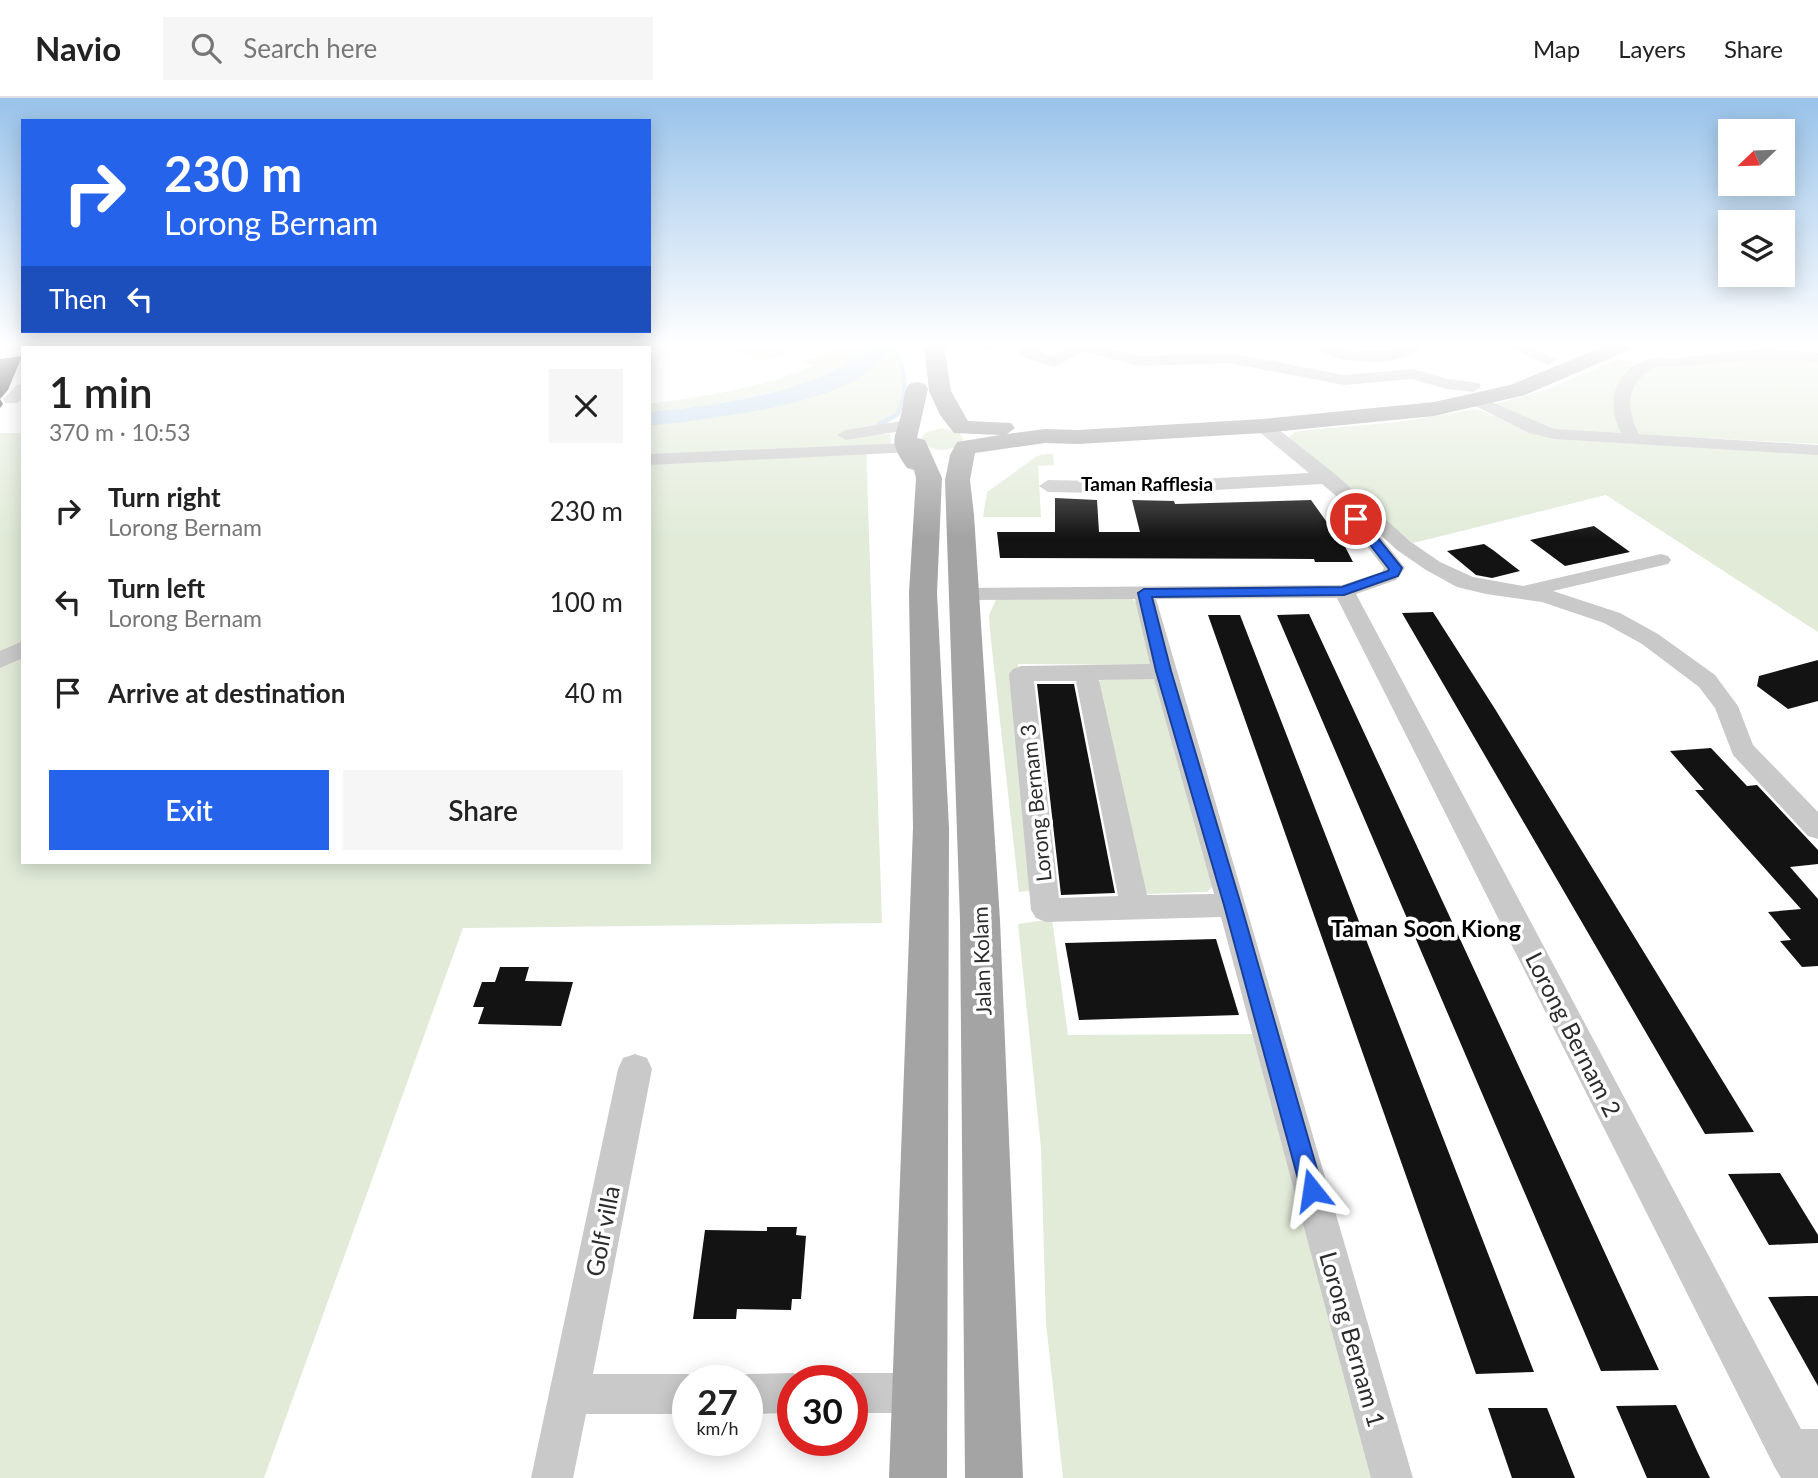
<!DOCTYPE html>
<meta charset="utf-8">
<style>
:root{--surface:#fff;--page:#f6f6f6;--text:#222;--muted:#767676;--line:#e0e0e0;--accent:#2563eb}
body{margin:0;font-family:Lato,sans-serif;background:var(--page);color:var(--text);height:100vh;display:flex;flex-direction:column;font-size:26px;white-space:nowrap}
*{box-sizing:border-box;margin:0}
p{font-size:23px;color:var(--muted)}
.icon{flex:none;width:38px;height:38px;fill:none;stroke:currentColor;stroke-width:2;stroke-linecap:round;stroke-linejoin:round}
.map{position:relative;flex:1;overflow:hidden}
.drawer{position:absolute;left:21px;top:248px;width:630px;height:518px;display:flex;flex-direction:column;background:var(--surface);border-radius:0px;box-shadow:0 4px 18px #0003}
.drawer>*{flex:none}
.hud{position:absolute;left:21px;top:21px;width:630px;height:214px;border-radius:0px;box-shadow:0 4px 18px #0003;background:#2563eb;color:#fff;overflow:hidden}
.needle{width:46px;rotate:247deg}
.tools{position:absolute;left:1718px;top:21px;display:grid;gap:14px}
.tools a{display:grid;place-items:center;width:77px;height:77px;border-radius:0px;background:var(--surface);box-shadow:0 4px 18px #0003;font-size:35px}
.speed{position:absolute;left:672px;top:1267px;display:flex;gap:14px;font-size:35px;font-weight:700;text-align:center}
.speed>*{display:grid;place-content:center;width:91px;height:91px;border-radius:50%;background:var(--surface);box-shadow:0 4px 18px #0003;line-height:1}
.speed small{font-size:18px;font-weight:400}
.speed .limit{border:10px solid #d22;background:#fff;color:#111}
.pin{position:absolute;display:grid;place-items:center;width:60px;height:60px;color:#fff;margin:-30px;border:4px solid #fff;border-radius:50%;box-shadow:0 2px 7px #0007}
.me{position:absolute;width:77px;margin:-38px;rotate:345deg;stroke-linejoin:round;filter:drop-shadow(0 0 5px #0008)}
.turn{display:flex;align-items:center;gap:24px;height:147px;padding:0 28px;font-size:32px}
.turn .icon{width:91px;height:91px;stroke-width:2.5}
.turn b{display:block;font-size:49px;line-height:60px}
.then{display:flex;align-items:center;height:66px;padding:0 28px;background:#0003;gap:14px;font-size:26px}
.round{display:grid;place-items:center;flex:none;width:74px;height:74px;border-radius:0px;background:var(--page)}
.overview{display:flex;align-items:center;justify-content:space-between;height:119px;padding:0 28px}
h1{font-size:42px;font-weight:600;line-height:52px}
.primary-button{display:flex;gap:14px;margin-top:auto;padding:14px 28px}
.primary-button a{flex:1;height:80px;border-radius:0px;background:var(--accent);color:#fff;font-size:28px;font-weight:600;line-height:80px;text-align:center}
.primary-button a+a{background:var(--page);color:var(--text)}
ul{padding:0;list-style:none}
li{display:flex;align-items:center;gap:21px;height:91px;padding:0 28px}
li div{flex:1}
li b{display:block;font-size:26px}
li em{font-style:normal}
header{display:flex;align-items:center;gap:42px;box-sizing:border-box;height:98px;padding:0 35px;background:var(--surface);border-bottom:2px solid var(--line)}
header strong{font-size:33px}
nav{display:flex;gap:38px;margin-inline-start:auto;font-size:24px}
.search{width:490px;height:63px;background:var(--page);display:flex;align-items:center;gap:18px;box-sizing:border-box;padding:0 24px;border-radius:0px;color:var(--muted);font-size:26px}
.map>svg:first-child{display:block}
.green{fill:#e1ebd8}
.water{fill:#c3daec}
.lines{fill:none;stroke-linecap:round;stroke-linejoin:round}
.stream{stroke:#c3daec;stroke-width:4.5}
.building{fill:#131313}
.minor{fill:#c9c9c9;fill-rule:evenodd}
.major{fill:#a4a4a4;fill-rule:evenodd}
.route{fill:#2563eb;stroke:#184099;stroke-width:2}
.labels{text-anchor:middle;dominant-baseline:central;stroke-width:7;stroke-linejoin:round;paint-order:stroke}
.far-neighbourhood-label{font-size:19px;font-weight:bold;fill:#000;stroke:#fff}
.street-label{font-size:21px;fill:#2c2c2c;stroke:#fff}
.neighbourhood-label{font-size:23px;font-weight:bold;fill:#000;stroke:#fff}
.near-street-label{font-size:24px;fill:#2c2c2c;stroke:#fff}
</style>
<header>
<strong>Navio</strong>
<div class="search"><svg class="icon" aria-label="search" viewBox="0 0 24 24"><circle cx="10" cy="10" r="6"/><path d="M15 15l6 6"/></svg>Search here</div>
<nav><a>Map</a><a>Layers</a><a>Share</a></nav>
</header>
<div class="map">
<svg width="1818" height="1380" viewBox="0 0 1818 1380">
<rect width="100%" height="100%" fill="#fff"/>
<path class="green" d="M260 247H667L638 250H262Z
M721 247H768L769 252 783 251 787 258 758 262Z
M847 247H874C856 258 838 272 818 280 766 301 705 308 649 314V306C705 298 761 291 812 268L803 263Z
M896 250 900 253C909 304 914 315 866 337L890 336 891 346 866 347 882 825 463 830 264 1380H0V335H23V765H649V328L723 318 872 270 886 256Z
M1768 257 1818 262V346L1554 332 1492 307 1548 291 1618 261 1642 266Z
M1476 311 1547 338 1572 342 1818 355V534L1606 397 1413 445 1288 340 1295 334 1308 332 1399 324Z
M942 330 960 335 964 344C951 354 931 356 921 341L925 335Z
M1046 356H1053L1054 367 1038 368 1041 419H983L987 394 1037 358Z
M999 495 1129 498 1139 507 1156 567 1018 566 1037 792 1019 794 990 533 989 517Z
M1152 580 1155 582 1213 788 1207 794 1146 796 1098 584 1101 582Z
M1052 821 1068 937 1258 936 1379 1380H1063L1046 1225 1041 1050 1018 826Z"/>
<path class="water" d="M874 247H900C885 257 873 271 858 280 809 310 707 321 649 328V314C705 308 766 301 818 280 838 272 856 258 874 247Z"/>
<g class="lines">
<path class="stream" d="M879 326 897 317C910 297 905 266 893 247"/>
</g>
<path class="building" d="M22 258 8 292 0 301 3 306 0 310V261Z
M1055 400 1097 402 1099 434H1140L1132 402 1174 403 1175 406 1311 402 1336 437H1339L1353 464H1315L1314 461 1000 460 997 434H1055Z
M1594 428 1630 454 1565 468 1530 442Z
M1484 446 1493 452 1520 473 1492 480 1476 477 1447 453Z
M1433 514 1495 611 1754 1034 1705 1036 1402 515Z
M1309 516 1448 815 1659 1272 1601 1273 1277 517Z
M1208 517H1240L1534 1274 1476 1276Z
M1818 562V603L1788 611 1757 588 1759 578Z
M1037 586H1074L1115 795 1061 797Z
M1711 650 1747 688 1757 687 1818 752V766L1790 769 1818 801V868L1802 869 1780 843 1791 842 1768 814 1801 811 1695 692H1704L1670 653Z
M1216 841 1239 917 1079 922 1065 845Z
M500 869H529L525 883 573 884 561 928 478 926 484 909H473L482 884H495Z
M1780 1075 1818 1137V1145L1769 1147 1728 1076Z
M767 1129H797L796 1137 806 1138 801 1201H792L791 1212 737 1211 736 1221H693L705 1132 767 1133Z
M1808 1198H1818V1288L1768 1199Z
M1676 1307 1697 1353 1710 1380H1647L1616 1308Z
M1488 1310H1547L1575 1380H1512Z"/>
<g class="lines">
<path class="minor" d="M63 247H79V250H63Z
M248 247H264L266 250H250Z
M978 247H996L988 252Z
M1028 247H1047L1039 254 1052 258 1073 247H1097L1138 258 1229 255 1344 277 1412 271 1448 281 1479 285 1481 289 1473 294 1447 291 1411 281 1344 287 1229 265 1138 268 1084 253 1054 269 1020 258 1018 255Z
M1314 247H1332L1351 254 1401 250V247H1418L1420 250C1402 270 1332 268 1314 247Z
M1507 247H1528L1557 262 1549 267 1543 265Z
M1766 250 1818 255V265C1763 255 1710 269 1655 269 1626 285 1625 309 1639 336L1818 347V357L1554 341 1529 335 1466 303 1468 299H1480L1554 331 1621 335C1607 307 1612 277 1643 263 1655 257 1668 261 1680 260 1709 257 1737 252 1766 250Z
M23 286V300L17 305H5L3 301 17 287Z
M908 322 917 327 914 331 846 342 837 337 846 332Z
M1263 323 1269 324 1335 376 1411 444 1440 464 1473 479 1523 488 1661 456 1668 458 1671 462 1668 466 1553 493 1620 515 1658 536 1715 577 1738 608 1753 647 1818 714V741L1808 738 1733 657 1715 610 1699 589 1642 546 1604 525 1542 504 1486 496 1457 489 1426 472 1397 452 1376 433 1405 470 1396 482 1356 496 1801 1331H1818V1380H1781L1774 1368 1337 500 1156 501 1413 1380H1371L1221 819 1046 824 1036 820 1031 812 1009 576 1013 571 1021 568 1150 566 1135 501 963 502 955 501 952 496 955 491 963 490 1342 487 1382 474 1384 470 1346 421 1349 409 1322 386 1146 396 1048 394 1039 388 1048 382 1146 384 1309 375 1257 332 1254 328 1257 324ZM1154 581 1214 796 1147 797 1099 582ZM1034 583H1076L1118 798 1059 800Z
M906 345 915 350 912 354 649 367V356Z
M23 543V560L0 570V553Z
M635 956 647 960 652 971 593 1276H688L703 1283H688V1316H586L573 1380H531L618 971 623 960Z
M793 1275 808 1283H793V1315L747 1316V1283L733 1282 747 1276Z
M852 1275H918L932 1281 938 1295 932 1309 918 1315H852V1283H837Z"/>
<path class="major" d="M924 247H944L951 293 968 323 1011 325 1015 330 1007 336 1045 331 1078 332 1263 321 1434 304 1510 287 1607 247H1635L1632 251 1525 297 1434 318 1263 335 1078 346 1045 345 975 355 970 382 974 417 1000 822 1023 1380H965L960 822 945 382 950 357 957 344 1000 337 954 335 940 317 929 293Z
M917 284 925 286 928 291 917 340 925 342 942 380 937 495 949 730 947 1380H889L913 730 909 495 916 380 914 372 907 370C887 341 895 343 902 313 904 303 903 295 909 286Z"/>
</g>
<linearGradient id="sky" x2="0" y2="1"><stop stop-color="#99c3ea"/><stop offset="0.56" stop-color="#fff"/><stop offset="1" stop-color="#fff" stop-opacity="0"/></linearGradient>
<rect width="1818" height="440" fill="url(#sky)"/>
<path class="route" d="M1356 417 1360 418 1402 470 1398 478 1344 497 1152 499 1171 573 1241 807 1323 1092 1320 1100 1312 1103 1304 1100 1301 1092 1224 807 1156 573 1138 495 1144 491 1342 489 1388 473 1389 471 1350 421Z"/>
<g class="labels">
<g class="far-neighbourhood-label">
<text x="1147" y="385">Taman Rafflesia</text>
</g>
<g class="street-label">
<text transform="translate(1035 705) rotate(-96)">Lorong Bernam 3</text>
<text transform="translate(981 863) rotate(-92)">Jalan Kolam</text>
</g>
<g class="neighbourhood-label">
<text x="1426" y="830">Taman Soon Kiong</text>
</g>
<g class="near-street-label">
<text transform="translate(1574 936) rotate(63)">Lorong Bernam 2</text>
<text transform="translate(602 1133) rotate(-79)">Golf villa</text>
<text transform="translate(1353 1241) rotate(74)">Lorong Bernam 1</text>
</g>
</g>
</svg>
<div class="tools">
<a><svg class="needle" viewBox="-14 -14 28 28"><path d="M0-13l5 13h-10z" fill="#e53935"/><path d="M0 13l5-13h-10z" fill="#767676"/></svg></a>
<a><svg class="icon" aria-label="layers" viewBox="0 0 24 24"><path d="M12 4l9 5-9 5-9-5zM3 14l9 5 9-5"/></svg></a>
</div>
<div class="speed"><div>27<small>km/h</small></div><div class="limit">30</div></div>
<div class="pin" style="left:1356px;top:421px;background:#d93025"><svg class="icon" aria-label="arrive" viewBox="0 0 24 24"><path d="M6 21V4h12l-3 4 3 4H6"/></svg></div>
<svg class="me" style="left:1312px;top:1092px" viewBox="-20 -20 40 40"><path d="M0-17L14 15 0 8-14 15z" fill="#2563eb" stroke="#fff" stroke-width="4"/></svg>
<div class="hud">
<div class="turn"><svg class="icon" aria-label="right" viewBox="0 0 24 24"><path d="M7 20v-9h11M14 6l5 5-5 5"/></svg><div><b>230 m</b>Lorong Bernam</div></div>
<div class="then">Then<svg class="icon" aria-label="left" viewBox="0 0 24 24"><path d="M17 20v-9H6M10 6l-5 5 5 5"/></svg></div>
</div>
<section class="drawer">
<div class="overview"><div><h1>1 min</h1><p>370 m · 10:53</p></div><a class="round"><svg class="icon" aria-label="close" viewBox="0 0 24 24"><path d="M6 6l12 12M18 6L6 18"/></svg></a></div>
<ul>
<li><svg class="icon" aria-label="right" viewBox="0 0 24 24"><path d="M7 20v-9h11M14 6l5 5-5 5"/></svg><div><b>Turn right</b><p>Lorong Bernam</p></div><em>230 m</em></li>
<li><svg class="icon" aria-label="left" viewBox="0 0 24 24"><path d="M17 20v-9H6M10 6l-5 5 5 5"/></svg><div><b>Turn left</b><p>Lorong Bernam</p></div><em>100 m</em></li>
<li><svg class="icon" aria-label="arrive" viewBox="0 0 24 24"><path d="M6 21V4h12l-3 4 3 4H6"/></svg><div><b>Arrive at destination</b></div><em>40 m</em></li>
</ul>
<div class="primary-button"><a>Exit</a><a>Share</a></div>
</section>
</div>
